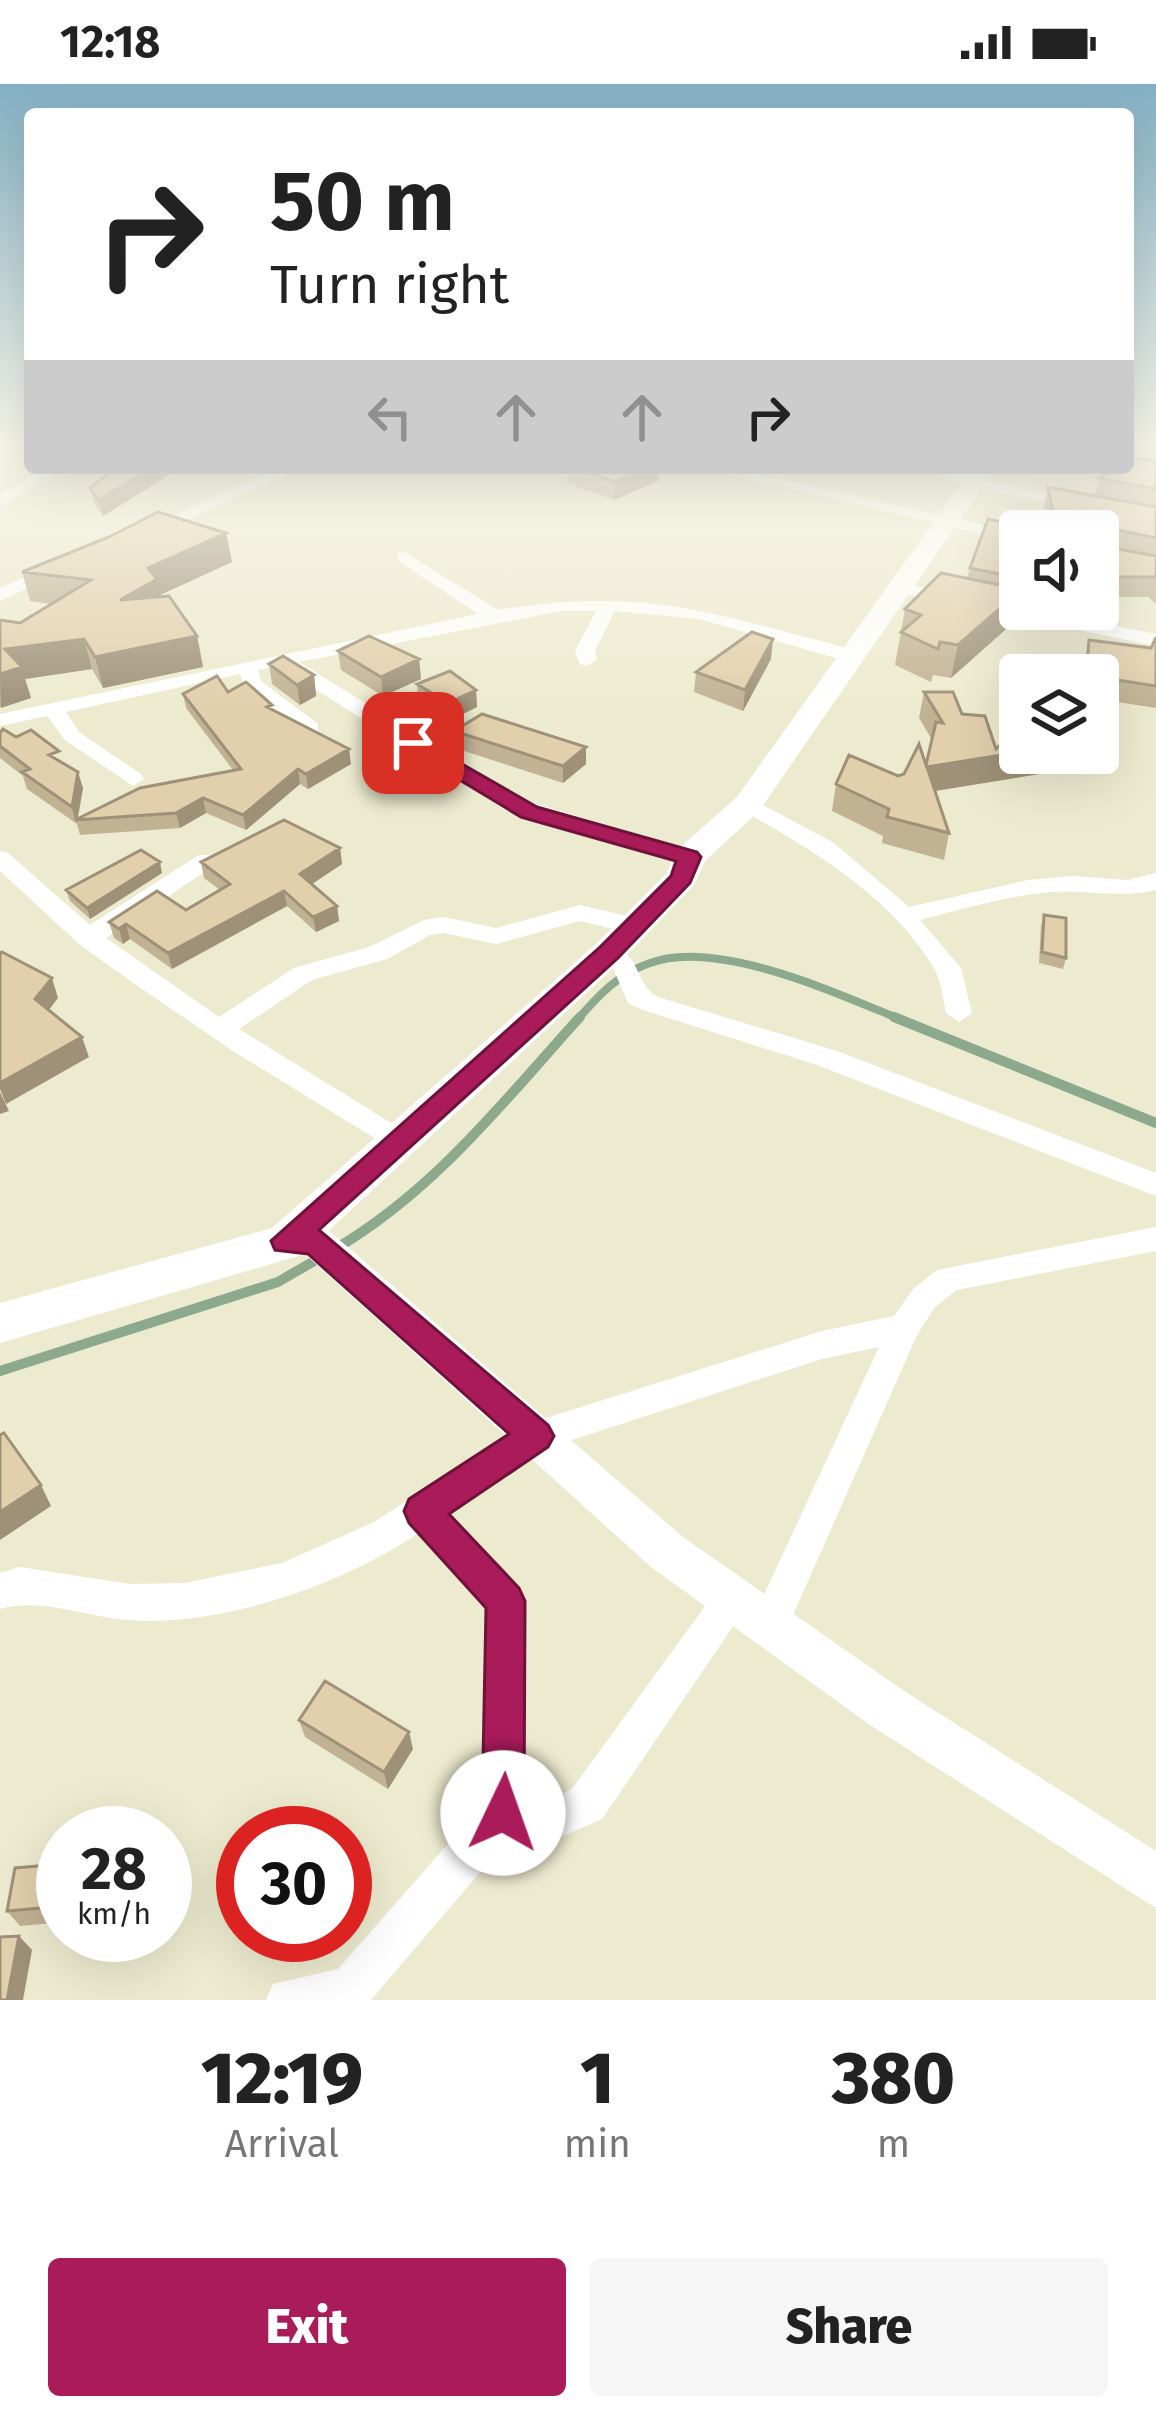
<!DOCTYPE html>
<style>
:root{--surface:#fff;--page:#f6f6f6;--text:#222;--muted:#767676;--accent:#aa1b5a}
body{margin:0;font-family:"Fira Sans",sans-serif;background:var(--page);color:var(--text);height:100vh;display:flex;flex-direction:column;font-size:45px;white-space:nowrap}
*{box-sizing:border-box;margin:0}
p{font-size:39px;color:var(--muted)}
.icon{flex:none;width:66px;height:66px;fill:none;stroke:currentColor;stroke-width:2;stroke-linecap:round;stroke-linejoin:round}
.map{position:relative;height:1916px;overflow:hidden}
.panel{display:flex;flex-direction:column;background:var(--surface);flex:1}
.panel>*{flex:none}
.hud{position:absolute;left:24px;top:24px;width:1110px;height:366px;border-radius:12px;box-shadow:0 12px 48px #0002;background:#fff;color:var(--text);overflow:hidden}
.buttons{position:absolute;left:999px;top:426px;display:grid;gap:24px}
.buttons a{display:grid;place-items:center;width:120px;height:120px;border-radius:12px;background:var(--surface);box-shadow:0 12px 48px #0002;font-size:60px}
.speed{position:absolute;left:36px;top:1722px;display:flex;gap:24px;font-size:60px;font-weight:700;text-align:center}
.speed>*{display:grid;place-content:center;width:156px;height:156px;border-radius:50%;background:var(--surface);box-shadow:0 12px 48px #0002;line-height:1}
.speed small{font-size:30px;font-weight:400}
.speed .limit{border:18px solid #d22;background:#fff;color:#111}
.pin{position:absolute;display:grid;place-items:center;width:102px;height:102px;color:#fff;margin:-51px;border-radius:24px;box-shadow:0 6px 18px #0006}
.me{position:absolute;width:132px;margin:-66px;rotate:3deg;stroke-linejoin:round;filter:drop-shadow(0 0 9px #0008)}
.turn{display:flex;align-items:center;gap:42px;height:252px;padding:0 48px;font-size:54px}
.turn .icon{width:156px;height:156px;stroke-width:2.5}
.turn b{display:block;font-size:84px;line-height:102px}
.lanes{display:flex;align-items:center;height:114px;padding:0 48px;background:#0003;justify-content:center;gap:60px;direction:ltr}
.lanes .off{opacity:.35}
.eta{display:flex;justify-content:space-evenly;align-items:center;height:204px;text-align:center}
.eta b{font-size:72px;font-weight:800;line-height:84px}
.button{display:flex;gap:24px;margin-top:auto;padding:24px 48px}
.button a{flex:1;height:138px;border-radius:12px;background:var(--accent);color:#fff;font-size:48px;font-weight:800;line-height:138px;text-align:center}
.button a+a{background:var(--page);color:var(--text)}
.status{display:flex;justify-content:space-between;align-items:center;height:84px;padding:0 60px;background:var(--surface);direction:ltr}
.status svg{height:33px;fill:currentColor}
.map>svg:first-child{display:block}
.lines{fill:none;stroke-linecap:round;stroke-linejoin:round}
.stream-far1{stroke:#8ca98d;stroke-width:8}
.stream{stroke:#8ca98d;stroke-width:10}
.minor{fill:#fff;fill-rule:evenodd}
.tertiary{fill:#fff;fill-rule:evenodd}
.secondary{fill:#fff;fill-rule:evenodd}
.wall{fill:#c2b294}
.shaded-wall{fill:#9e9178}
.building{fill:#e2cfac;stroke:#9e9178;stroke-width:3}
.route{fill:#aa1b5a;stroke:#6e123a;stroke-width:3}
</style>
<div class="status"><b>12:18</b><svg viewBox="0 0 49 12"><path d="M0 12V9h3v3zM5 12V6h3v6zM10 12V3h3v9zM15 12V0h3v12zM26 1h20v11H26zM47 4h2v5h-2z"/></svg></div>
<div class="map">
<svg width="1156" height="1916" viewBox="0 0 1156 1916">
<rect width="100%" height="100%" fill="#edebcf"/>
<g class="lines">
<path class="stream-far1" d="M577 936C599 911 618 890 650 879 717 854 838 910 902 936"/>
<path class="stream" d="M894 933 1156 1039
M335 1165C434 1107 504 1017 580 933
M0 1287 278 1198 321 1173"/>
<path class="minor" d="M44 384H63L0 423V411Z
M279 384H301L153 451 138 447Z
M702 384H731L1020 449V459Z
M915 384 976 390 983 396 1089 420 1081 425 974 404Z
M404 468 498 526C612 507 683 519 793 550 814 556 845 560 863 573L853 579 699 535 615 527 595 567 597 576 587 582 580 580 575 567 596 527H562L299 578 520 715 697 768 701 773 697 778 689 780 504 725 279 582 258 586 261 597 318 640V648C296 651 246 613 240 590L66 628 79 648 141 690 144 695 133 702 65 656 47 632 0 642V630L478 530 398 477V469Z
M51 482 66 486 0 517V504Z
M901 499 1156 550V562L895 508V500Z
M748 713 834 759 909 823 1028 796 1072 792 1127 796 1156 789V806C1121 815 1087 805 1051 808 1007 812 963 825 920 836L961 884 972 929 959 938 946 929C943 915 941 896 934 884 890 811 811 765 740 725L737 720Z
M0 767 8 769 90 841 199 771H215L219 776 215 781 106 854 219 933 294 884 369 863 424 836 444 833 496 844 580 821 643 836 646 842 634 850 580 837 496 860 444 849 430 851 387 875 312 896 239 945 409 1050 413 1058 409 1066 399 1069 233 967 132 898 79 860 0 787Z
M609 860C643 871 634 901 658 913L837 967 1156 1089V1112L817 981 640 925 628 919 613 884 596 868Z
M1156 1143V1167L957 1206 935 1223 917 1251 782 1556 768 1562 754 1556 749 1543 879 1263 822 1275 547 1364 448 1430 519 1504 525 1517 524 1713H556L572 1705 719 1503 732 1498 745 1503 751 1516 602 1735 556 1755 511 1752 371 1916H266L273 1900 338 1885 482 1721 487 1524 419 1449C343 1500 221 1544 128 1536 86 1533 41 1513 0 1525V1489L20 1483 130 1500 185 1499 282 1479 374 1438 524 1341 822 1247 894 1232 913 1205 937 1186Z"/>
<path class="tertiary" d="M315 1142 328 1146 683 1453 904 1607 1156 1767V1824L870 1641 651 1483 307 1172 273 1169 267 1158 273 1147Z"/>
<path class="secondary" d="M972 384H996L759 727 705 777 694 801 622 876 302 1171 0 1259V1219L272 1144 596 860 666 790 677 766 737 713Z"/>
</g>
<path class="wall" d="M1156 374V520L1148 513H1112L1109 524 1098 523V447H1048L1044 422 1048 403 1095 412 1099 394 1155 377Z
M115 384H180L103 432 94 420 90 404Z
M567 384H659L658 397 614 416 567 399Z
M1020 447V518L1015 537 951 594 933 591 931 598 895 581 905 525 967 494 970 484Z
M226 449 232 478 160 511 197 552 203 583 103 604 92 585 25 595 31 614 0 623V536L20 539 51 520 30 517 22 488Z
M1156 553V624L1098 615V591H1082L1089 556 1151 564Z
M338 567 419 575 421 595 383 612 341 586Z
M771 575 743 627 694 608 696 588Z
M269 580 314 591 316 612 300 621 272 600Z
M417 600 476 606 477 623 450 636 418 617Z
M228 608 273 626 351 680 308 705 300 700 246 746 206 729 180 744 80 751 77 740 27 705 23 692 0 674V649L62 679 83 704 78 735 233 686 186 624 183 610Z
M924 608 962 630 996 665 1039 690 935 707 949 749 944 776 882 759 883 752 832 727 836 700 898 692 926 681 932 656 919 634Z
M454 647 586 663V680L563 699 455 664Z
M340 764 342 780 312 800 337 822 339 837 316 848 287 822 172 885 130 855 123 860 114 854 109 838 186 826 220 806 204 794 201 778Z
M162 789 90 835 70 817 66 806Z
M1044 831 1066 874 1063 885 1039 879 1041 842Z
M299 1636 413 1665 388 1705 305 1653Z
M63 1780V1838L20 1842 7 1827Z"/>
<path class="shaded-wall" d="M151 384H180L103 432 99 416Z
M647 384H659L658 397 614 416 615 398Z
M226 449 232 478 160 511 163 525 120 516 148 484Z
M1020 507 1015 537 951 594 958 561Z
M197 552 203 583 103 604 95 573Z
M84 555 92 585 25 595 31 614 1 624 0 590 5 565Z
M773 555 771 575 743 627 745 606Z
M419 575 421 595 383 612 381 593Z
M314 591 316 612 300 621 297 601Z
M476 606 477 623 450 636 448 619Z
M586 663V680L563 699V682Z
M349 665 351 680 308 705 306 690Z
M1020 668 1060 669 1039 690 922 709 927 683Z
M298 685 300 700 246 746 243 731Z
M78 688 83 704 77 736H75L72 723Z
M203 714 206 729 180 744 176 729Z
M340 764 342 780 303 806 300 790Z
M160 778 162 789 90 835 87 824Z
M284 807 287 822 172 885 168 869Z
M337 822 339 837 316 848 313 833Z
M126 840 130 855 123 860 119 845Z
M52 894 58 914 42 935 35 915Z
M82 953 89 973 6 1020 0 1005V999Z
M0 1008 9 1027 0 1030Z
M41 1401 51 1422 0 1456V1428Z
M409 1648 413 1665 388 1705 384 1688Z
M19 1852 32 1866 23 1916H7Z"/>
<path class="building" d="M1135 374 1156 377V405L1099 394 1117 384H1128V378Z
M115 384H151L99 416 90 404Z
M576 384H647L615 398Z
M1048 403 1156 423V454L1104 443 1099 447 1102 462 1156 472V494L1154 493H1116L1114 503 1098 502V447H1057Z
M158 428 226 449 148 484 157 495 120 516 169 512 197 552 95 573 84 555 5 565 22 583 0 590V536L20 539 91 496 22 488 109 453Z
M988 435 1036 445 1035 447H1020V494L970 484Z
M941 489 1020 505V507L958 561 940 558 938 565 901 548 921 531 905 525Z
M752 548 773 555 745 606 696 588Z
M369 552 419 575 381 593 338 567Z
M1156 553V602L1098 593 1096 591 1097 581 1087 580 1089 556 1151 564Z
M283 572 314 591 297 601 269 580Z
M450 587 476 606 448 619 417 600Z
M217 592 228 608 246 598 272 621 267 623 349 665 306 690 298 685 243 731 203 714 176 729 75 736 140 704 241 685 183 610Z
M924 608H953L962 630 985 632 996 665 1020 641V668L927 683 949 749 887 733 889 725 836 700 849 671 898 692 904 690 919 660 926 681 936 638 943 639Z
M482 630 586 663 563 682 454 647Z
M3 645 16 653 31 646 59 667 49 671 78 688 72 723 22 688 30 685 0 662V649Z
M284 736 340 764 300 790 337 822 313 833 284 807 168 869 126 840 119 845 109 838 157 807 186 826 230 800 201 778Z
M141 766 160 778 87 824 66 806Z
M1044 831 1066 834V874L1042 868Z
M2 868 52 894 35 915 82 953 0 999V869Z
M4 1349 41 1401 0 1428V1351Z
M325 1597 409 1648 384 1688 299 1636Z
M63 1780V1822L7 1827 15 1784Z
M19 1852 7 1916H0V1853Z"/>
<linearGradient id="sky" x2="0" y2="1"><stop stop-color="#83b0c4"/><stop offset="0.57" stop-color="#f7f6e9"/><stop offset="1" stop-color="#f7f6e9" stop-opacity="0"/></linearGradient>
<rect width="1156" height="628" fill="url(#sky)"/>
<path class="route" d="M413 652 537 723 697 768 701 773 690 799 618 874 319 1146 548 1341 554 1352 548 1363 449 1430 519 1504 525 1517 524 1729 518 1744 503 1750 488 1744 482 1729 486 1524 409 1439 404 1427 409 1415 509 1350 308 1170 275 1166 271 1157 600 863 671 792 676 777 521 733 405 663 402 659Z"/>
</svg>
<div class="buttons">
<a><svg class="icon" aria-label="sound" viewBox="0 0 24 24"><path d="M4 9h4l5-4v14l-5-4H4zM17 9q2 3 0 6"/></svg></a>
<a><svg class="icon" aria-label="layers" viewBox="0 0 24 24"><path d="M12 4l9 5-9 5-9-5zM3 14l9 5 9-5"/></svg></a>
</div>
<div class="speed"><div>28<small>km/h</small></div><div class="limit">30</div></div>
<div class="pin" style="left:413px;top:659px;background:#d93025"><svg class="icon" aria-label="arrive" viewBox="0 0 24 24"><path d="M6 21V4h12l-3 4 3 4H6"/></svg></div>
<svg class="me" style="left:503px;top:1729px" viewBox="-20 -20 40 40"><circle r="19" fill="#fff"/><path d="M0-13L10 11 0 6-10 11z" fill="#aa1b5a"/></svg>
<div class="hud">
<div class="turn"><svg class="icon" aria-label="right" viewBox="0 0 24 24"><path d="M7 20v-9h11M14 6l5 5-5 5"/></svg><div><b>50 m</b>Turn right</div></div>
<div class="lanes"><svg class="icon off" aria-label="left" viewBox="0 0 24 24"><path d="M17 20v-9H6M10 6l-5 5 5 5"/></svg><svg class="icon off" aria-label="ahead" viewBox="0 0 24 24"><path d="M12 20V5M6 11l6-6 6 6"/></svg><svg class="icon off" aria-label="ahead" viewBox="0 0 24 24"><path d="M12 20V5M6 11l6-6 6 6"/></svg><svg class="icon" aria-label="right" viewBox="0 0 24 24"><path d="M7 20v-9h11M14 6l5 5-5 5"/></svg></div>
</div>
</div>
<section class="panel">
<div class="eta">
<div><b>12:19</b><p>Arrival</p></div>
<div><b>1</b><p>min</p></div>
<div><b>380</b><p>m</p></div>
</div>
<div class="button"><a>Exit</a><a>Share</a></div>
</section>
